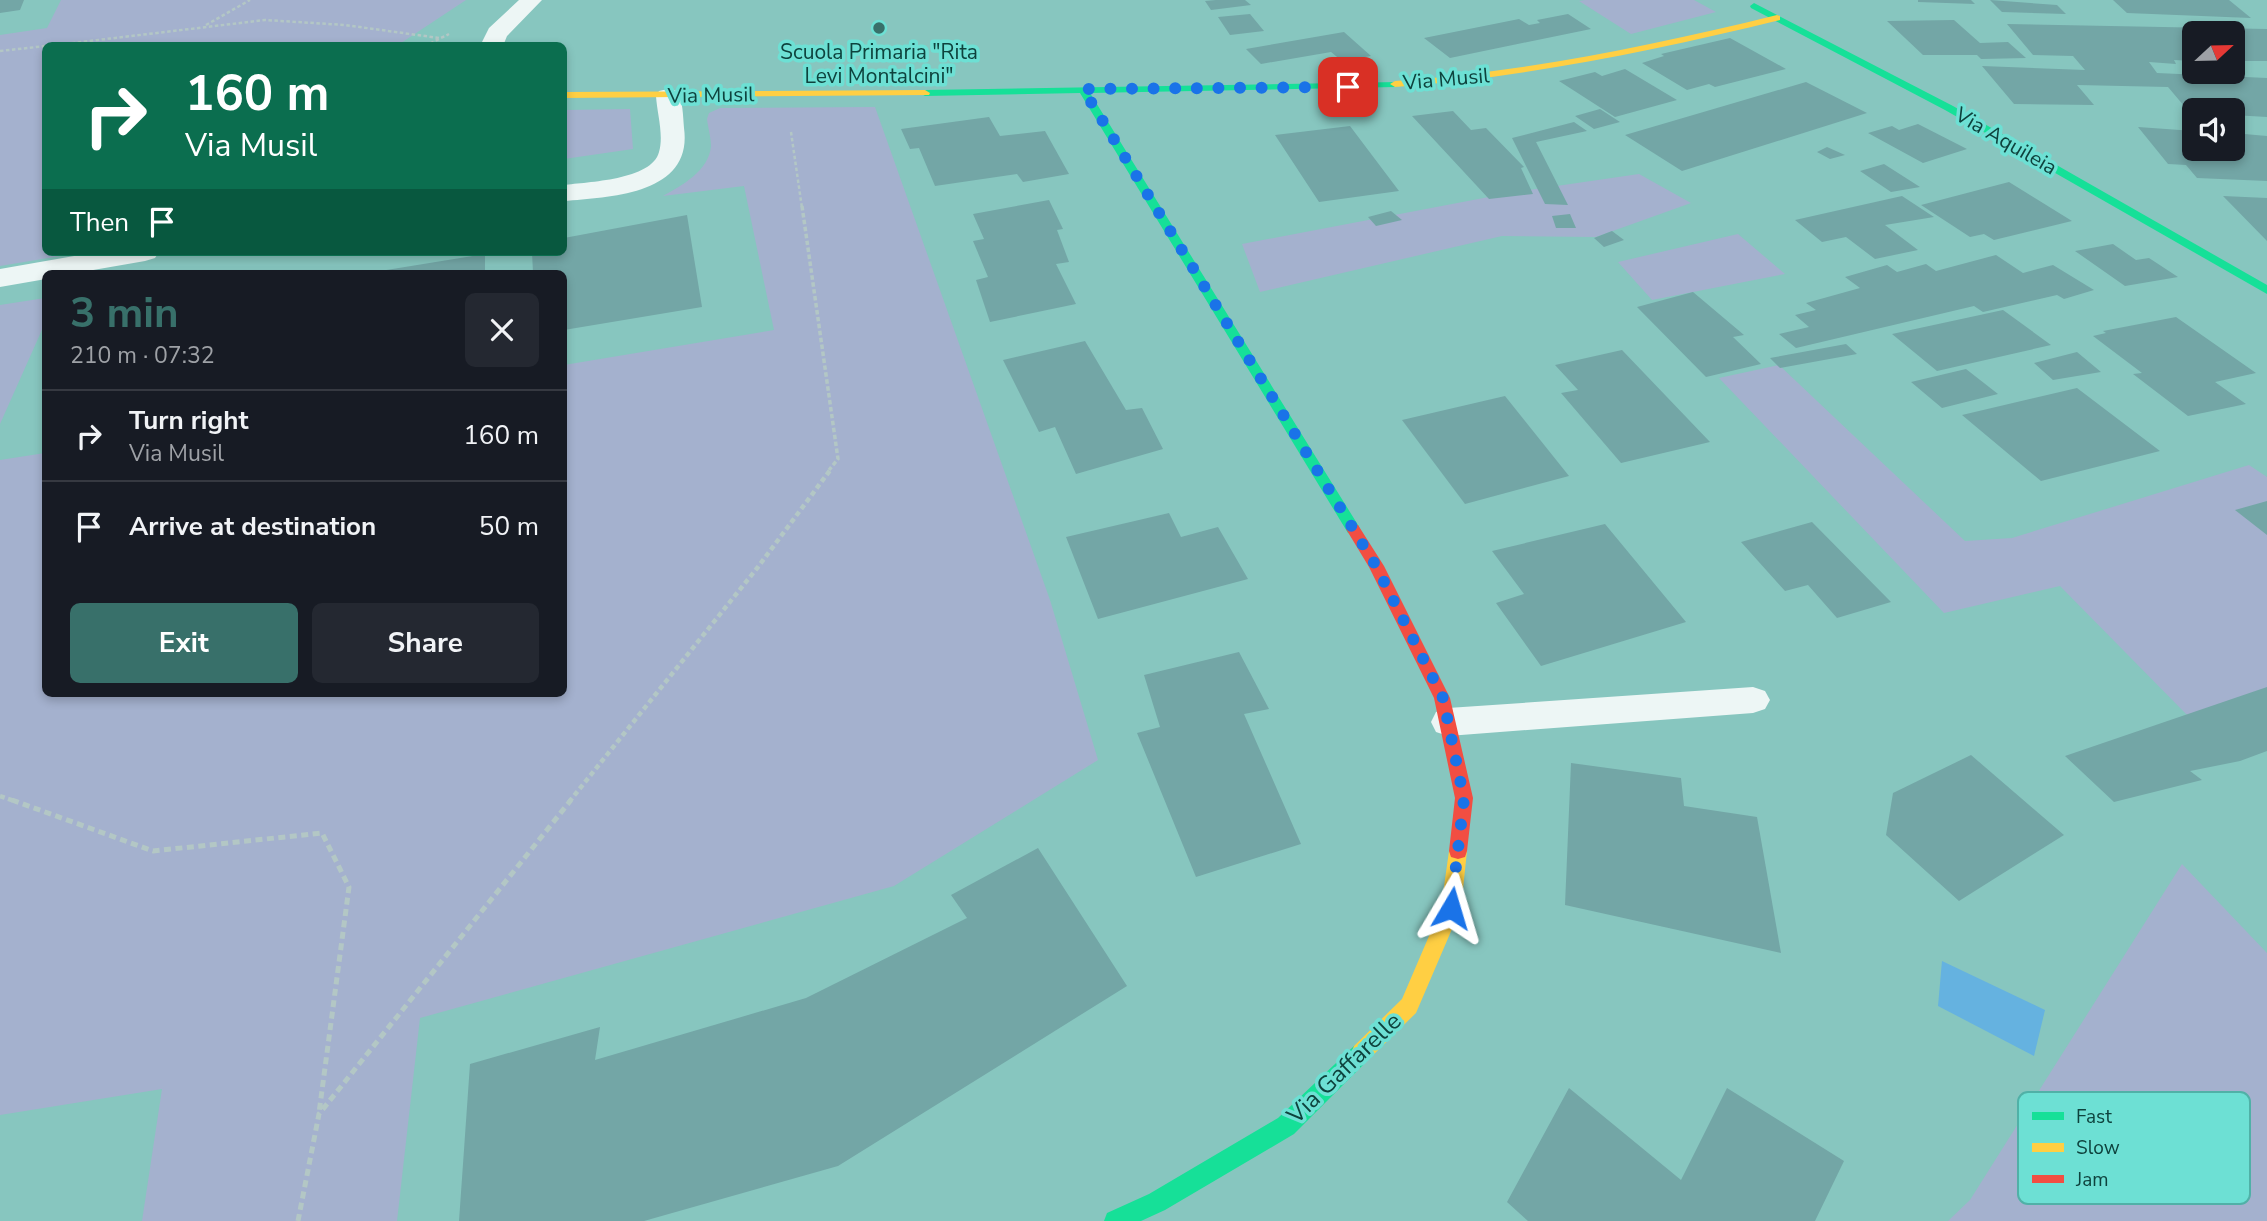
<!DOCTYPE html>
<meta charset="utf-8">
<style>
:root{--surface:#171b24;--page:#242831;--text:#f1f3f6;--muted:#9ea1a6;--line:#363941;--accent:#38706a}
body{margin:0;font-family:"Nunito Sans",sans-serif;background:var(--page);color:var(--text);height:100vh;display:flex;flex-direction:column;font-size:26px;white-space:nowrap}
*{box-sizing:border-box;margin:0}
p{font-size:23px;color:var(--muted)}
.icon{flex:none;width:38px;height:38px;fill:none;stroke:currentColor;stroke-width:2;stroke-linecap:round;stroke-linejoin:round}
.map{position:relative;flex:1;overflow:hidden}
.panel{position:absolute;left:42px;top:270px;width:525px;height:427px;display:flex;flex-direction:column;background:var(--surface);border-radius:10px;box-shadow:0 4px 10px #0003}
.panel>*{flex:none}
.banner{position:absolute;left:42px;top:42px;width:525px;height:214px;border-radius:10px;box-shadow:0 4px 10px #0003;background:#0b6e4f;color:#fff;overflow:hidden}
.needle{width:46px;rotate:68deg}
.controls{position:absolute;left:2182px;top:21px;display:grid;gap:14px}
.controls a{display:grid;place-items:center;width:63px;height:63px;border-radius:10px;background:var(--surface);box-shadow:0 4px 10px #0003;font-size:35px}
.pin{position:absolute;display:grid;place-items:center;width:60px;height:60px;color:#fff;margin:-30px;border-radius:14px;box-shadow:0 4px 10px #0006}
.me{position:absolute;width:77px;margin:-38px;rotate:7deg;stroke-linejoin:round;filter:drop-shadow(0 0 5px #0008)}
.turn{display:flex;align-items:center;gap:24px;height:147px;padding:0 28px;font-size:32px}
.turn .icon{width:91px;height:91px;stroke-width:2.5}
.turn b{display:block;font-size:49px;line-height:60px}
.then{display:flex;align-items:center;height:66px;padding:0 28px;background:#0003;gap:14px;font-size:26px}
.round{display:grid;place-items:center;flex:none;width:74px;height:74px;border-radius:10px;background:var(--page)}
.summary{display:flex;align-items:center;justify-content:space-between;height:119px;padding:0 28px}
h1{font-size:42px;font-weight:700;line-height:52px;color:var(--accent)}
.primary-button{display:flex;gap:14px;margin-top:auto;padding:14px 28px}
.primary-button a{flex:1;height:80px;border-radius:10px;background:var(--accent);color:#fff;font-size:28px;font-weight:700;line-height:80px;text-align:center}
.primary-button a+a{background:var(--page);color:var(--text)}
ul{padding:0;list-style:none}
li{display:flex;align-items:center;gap:21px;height:91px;padding:0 28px;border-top:2px solid var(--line)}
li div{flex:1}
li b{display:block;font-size:26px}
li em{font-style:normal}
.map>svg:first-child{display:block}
.green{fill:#a4b1ce}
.water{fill:#65b2e0}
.building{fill:#73a6a6}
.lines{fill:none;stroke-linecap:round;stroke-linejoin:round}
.path-far3{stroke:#b3c7c5;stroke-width:2.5;stroke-dasharray:3.5 2.5;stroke-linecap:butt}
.path-far2{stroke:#b3c7c5;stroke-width:3.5;stroke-dasharray:4.5 2.5;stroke-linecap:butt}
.path-far1{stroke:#b3c7c5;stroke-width:4.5;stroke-dasharray:5 3.5;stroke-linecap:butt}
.path{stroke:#b3c7c5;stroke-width:5;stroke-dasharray:7 4.5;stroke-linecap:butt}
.lane{fill:#edf6f5;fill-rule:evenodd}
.street{fill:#edf6f5;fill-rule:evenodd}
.fast{fill:#16e098;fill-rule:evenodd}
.slow{fill:#ffcf43;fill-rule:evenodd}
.jam{fill:#f24e42;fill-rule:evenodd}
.route{stroke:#1a73e8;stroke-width:12;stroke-dasharray:0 21.6}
.poi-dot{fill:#38706a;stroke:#6de0d4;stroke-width:2.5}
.labels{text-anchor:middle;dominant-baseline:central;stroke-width:7;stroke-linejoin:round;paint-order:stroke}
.far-poi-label{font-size:21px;fill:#0e423d;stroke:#6de0d4}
.far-street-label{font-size:21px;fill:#0e423d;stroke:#6de0d4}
.street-label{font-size:24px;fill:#0e423d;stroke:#6de0d4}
.key{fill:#6de0d4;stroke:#50b1a7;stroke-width:2}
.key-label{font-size:19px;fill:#0e423d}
</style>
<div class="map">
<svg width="2267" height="1221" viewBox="0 0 2267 1221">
<rect width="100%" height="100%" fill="#87c6bf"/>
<path class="green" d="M61 0H466L398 45 46 46V252H84L0 266V35L47 28Z
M1585 0H1694L1716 12 1631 34 1579 1Z
M875 107 1050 600 1098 760 894 886 420 1018 397 1221H142L162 1089 0 1115V460L45 453 46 693H564V365L774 330 744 186 663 196C681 186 709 171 711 146 711 138 708 127 707 119L709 113 720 108Z
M630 109 633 149 564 159V110Z
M1639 174 1691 203 1596 237 1502 236 1260 292 1242 244 1515 192Z
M1738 234 1785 274 1652 300 1618 262Z
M45 298V323L0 424V305Z
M1779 365 1965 541 2012 538 2249 465 2267 477V695L2190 718 2060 586 1944 613 1719 378Z
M2182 864 2267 953V1221H1948L1970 1200Z"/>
<path class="water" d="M1942 961 2045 1010 2034 1056 1938 1006Z"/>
<path class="building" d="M0 0H24L20 10 0 13Z
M1216 0H1245L1251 5 1211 10 1205 1Z
M1918 0H1971L1975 4 1918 2Z
M1990 0 2057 5 2066 14 2002 12Z
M2113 0H2229L2251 18 2127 13Z
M1250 14 1264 31 1230 35 1218 17Z
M1568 14 1591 29 1450 58 1424 38 1519 19 1529 25 1540 23 1537 20Z
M1954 20 1980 43 2008 42 2026 58 1981 59 1977 55H1923L1887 21Z
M2007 24 2267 29V61H2233V33H2194V61L2174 60 2176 64 2149 62 2157 73 2267 78V117L2233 115V110H2194V113H2190L2168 87 2077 85 2094 105 2014 104 1982 66 2085 70 2073 56 2033 55Z
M1344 32 1371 56 1342 61 1331 52 1261 64 1246 49Z
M1730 38 1786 69 1715 87 1709 84 1687 90 1642 63 1664 56 1661 54Z
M1625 69 1677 100 1615 117 1559 81 1595 72 1602 76Z
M1806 82 1867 113 1682 171 1625 135Z
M1600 109 1620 122 1594 129 1575 116Z
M1453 111 1471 130 1486 128 1524 167 1521 168 1533 194 1489 199 1412 116Z
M989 117 1000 136 1045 131 1069 174 1023 182 1017 174 935 186 919 148 910 149 901 129Z
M1574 122 1587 131 1536 142 1568 205 1545 204 1512 138Z
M1918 124 1967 149 1923 163 1868 133 1892 126 1899 130Z
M1350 126 1399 191 1319 202 1275 135Z
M2138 127 2194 131V149H2233V133L2267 136V181L2197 178 2186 165 2168 164Z
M1827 147 1845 155 1830 159 1817 152Z
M1884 164 1920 187 1891 192 1860 171Z
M2009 182 2072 221 1994 240 1984 234 1970 237 1921 205Z
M1902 196 1934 217 1885 225 1918 250 1875 259 1846 237 1822 242 1795 220Z
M2223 196 2267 198V241Z
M1049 200 1063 229 1057 230 1069 262 1056 264 1076 304 990 322 976 280 988 277 973 241 984 239 973 214Z
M1391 211 1402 220 1376 226 1368 217Z
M1570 214 1576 228H1556L1552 216Z
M687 215 702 307 564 330V273H533L532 252H564V238Z
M1612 231 1624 240 1604 247 1594 238Z
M2113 244 2136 260 2149 258 2178 277 2125 286 2075 251Z
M485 254V273H374V272Z
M1996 255 2023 273 2053 265 2094 290 2064 299 2057 295 1983 312 1974 306 1796 348 1779 334 1809 327 1795 315 1816 310 1806 303 1860 288 1845 277 1887 265 1897 272 1926 264 1936 271Z
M1693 292 1744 335 1733 337 1761 364 1706 377 1637 307Z
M2003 310 2051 345 1937 371 1892 334Z
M2176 317 2256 373 2215 382 2246 404 2188 416 2133 374 2142 373 2093 336 2106 333 2103 331Z
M1085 341 1126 410 1142 408 1163 449 1076 474 1055 427 1039 432 1003 360Z
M1846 344 1857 354 1780 368 1770 358Z
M1622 350 1710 442 1621 463 1561 393 1578 390 1555 365Z
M2077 352 2101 372 2053 380 2034 363Z
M1966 369 1998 394 1942 408 1911 382Z
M2077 388 2160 451 2041 481 1962 415Z
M1505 396 1569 476 1465 504 1402 420Z
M2267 501V535L2235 510Z
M1169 513 1181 537 1218 527 1248 579 1098 619 1066 537Z
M1812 522 1891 602 1837 618 1808 585 1785 591 1741 542Z
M1605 524 1686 622 1541 666 1496 603 1524 594 1492 551Z
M1239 652 1269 709 1244 714 1301 844 1196 877 1137 733 1160 727 1144 675Z
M2267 687V751L2240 761 2190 771 2202 780 2114 802 2065 756Z
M1971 755 2064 835 1959 901 1886 835 1893 793Z
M1571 763 1681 778 1684 806 1757 817 1781 953 1565 905Z
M1038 848 1127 986 838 1166 644 1221H459L470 1064 600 1027 595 1060 806 998 967 918 951 895Z
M1569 1088 1681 1180 1727 1088 1844 1161 1815 1221H1528L1507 1202Z"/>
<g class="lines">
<path class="path-far3" d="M206 25 250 0
M48 46 265 20 345 25 439 38
M425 46 449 34
M0 51 46 46
M791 132 802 208"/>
<path class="path-far2" d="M802 206 838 459 829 470"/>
<path class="path-far1" d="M0 796 17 802
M569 802 758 567 831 469"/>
<path class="path" d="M12 800 153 851 322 833 349 887 319 1113
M298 1221 319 1114 571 800"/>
<path class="lane" d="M1753 687 1765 691 1770 700 1765 709 1753 713 1448 736 1436 732 1431 722 1436 712 1448 708Z"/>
<path class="street" d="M519 0H542L507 36 503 46H480L489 28Z
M668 89 677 91C683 100 683 116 684 128 693 194 612 197 564 201V185C587 182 652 180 659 152 664 135 657 113 656 96L659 91Z
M97 252H159L155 258 145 261 76 273H46V279L0 287V269Z"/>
<path class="fast" d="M1754 3 1953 106 2267 285V294L1945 110 1751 8 1750 6Z
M1398 82V86L1395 87 1090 93 1358 525 1360 529 1353 534 1348 533 1080 93 925 96 920 93 925 90Z
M1361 1043 1368 1046 1371 1053 1368 1060 1294 1134 1165 1210 1141 1221H1104L1107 1213 1149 1194 1278 1118 1354 1046Z"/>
<path class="slow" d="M1777 15 1780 16V20C1653 51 1526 77 1395 87L1390 84 1395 81C1525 72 1651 46 1777 15Z
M925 90 930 93 929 95 564 98V92Z
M1458 843 1465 845 1467 851 1461 908 1416 1013 1368 1060 1361 1063 1354 1060 1351 1053 1354 1046 1402 999 1441 908 1449 851 1451 845Z"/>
<path class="jam" d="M1353 524 1358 525 1384 566 1450 698 1473 798 1467 851 1465 857 1458 859 1451 857 1449 851 1455 798 1434 698 1369 567 1346 529Z"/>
</g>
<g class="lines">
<path class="route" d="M1348 87 1083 89 1376 566 1443 698 1464 799 1451 908"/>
</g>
<circle class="poi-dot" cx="879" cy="28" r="7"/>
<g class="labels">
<g class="far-poi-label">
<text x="879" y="52">Scuola Primaria "Rita<tspan x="879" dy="24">Levi Montalcini"</tspan></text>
</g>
<g class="far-street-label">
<text transform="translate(1446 79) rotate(-5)">Via Musil</text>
<text transform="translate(711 95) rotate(-1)">Via Musil</text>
<text transform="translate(2006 141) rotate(30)">Via Aquileia</text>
</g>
<g class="street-label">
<text transform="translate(1344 1068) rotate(-44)">Via Gaffarelle</text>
</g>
</g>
<rect x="2018" y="1092" width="232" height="112" rx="10" class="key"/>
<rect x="2032" y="1112" width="32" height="8" fill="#16e098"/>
<rect x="2032" y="1143" width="32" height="9" fill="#ffcf43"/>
<rect x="2032" y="1175" width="32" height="8" fill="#f24e42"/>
<g class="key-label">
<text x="2076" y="1123">Fast</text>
<text x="2076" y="1154">Slow</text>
<text x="2076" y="1186">Jam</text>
</g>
</svg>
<div class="controls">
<a><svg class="needle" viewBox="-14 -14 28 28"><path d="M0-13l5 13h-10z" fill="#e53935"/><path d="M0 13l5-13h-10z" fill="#9ea1a6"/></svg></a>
<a><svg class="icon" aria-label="sound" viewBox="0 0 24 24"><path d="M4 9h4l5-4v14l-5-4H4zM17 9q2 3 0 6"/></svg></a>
</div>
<div class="pin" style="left:1348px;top:87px;background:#d93025"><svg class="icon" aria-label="arrive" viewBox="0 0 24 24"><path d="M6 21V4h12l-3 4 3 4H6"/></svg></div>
<svg class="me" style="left:1451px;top:908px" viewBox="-20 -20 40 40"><path d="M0-17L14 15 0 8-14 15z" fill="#1a73e8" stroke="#fff" stroke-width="4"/></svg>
<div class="banner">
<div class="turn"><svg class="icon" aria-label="right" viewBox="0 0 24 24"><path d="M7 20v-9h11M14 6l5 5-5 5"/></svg><div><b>160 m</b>Via Musil</div></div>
<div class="then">Then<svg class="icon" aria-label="arrive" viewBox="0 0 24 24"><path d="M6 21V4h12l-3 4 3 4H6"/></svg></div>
</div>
<section class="panel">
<div class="summary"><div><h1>3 min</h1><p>210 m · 07:32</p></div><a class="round"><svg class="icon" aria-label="close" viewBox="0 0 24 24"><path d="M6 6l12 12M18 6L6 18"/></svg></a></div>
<ul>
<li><svg class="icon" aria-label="right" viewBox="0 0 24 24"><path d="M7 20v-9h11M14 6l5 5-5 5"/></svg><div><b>Turn right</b><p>Via Musil</p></div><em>160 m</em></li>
<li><svg class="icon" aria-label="arrive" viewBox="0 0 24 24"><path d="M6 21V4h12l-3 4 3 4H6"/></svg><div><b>Arrive at destination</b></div><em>50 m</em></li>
</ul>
<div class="primary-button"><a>Exit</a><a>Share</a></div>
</section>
</div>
